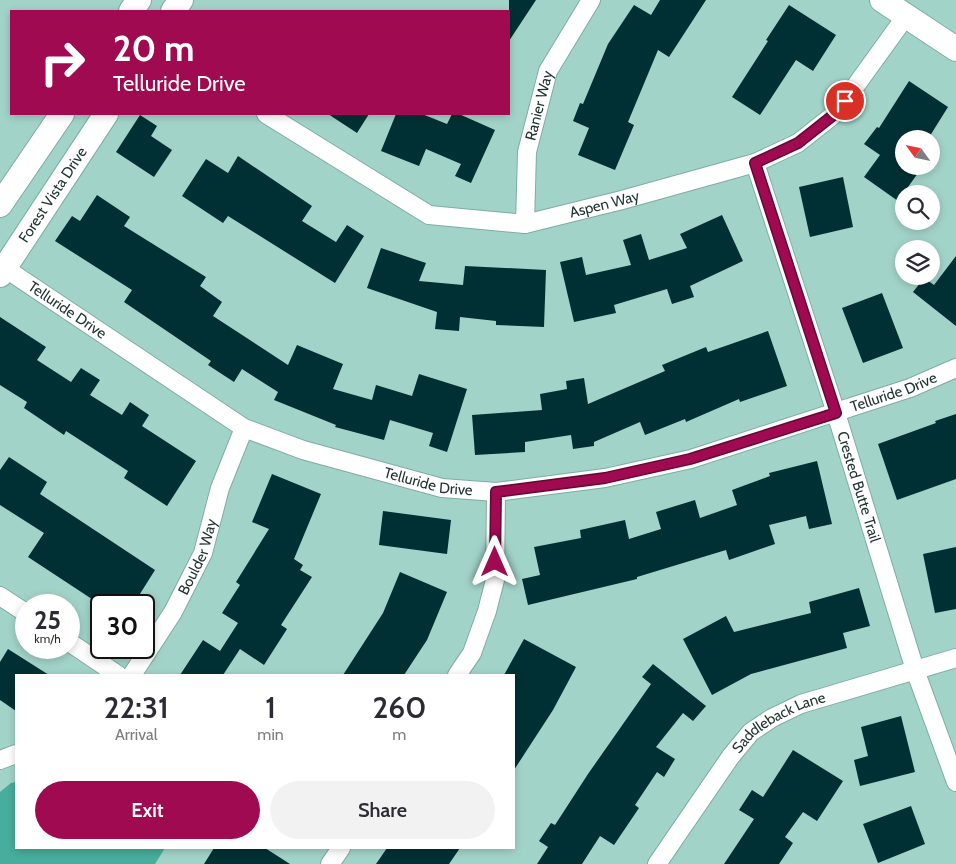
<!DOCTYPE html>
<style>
:root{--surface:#fff;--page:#f2f2f3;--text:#2b2b33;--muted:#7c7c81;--accent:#9f0a51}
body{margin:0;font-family:Cabin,sans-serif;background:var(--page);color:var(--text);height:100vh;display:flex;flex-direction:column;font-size:19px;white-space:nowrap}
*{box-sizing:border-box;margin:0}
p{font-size:16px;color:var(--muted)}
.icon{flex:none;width:28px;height:28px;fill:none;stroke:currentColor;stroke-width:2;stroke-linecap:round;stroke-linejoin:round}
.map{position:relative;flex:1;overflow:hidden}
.drawer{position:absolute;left:15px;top:674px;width:500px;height:175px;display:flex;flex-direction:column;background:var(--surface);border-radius:0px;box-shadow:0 2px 8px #0003}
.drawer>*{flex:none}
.banner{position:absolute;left:10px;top:10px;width:500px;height:105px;border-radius:0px;box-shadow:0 2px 8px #0003;background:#9f0a51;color:#fff;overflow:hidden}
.needle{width:32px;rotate:303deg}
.fabs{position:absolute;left:895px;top:130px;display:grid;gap:10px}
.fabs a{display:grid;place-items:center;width:45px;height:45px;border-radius:50%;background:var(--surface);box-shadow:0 2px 8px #0003;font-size:25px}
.speed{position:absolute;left:15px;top:594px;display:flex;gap:10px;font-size:25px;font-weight:700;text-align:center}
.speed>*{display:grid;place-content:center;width:65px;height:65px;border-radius:50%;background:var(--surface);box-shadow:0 2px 8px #0003;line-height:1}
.speed small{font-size:12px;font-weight:400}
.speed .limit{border:2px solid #111;border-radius:8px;background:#fff;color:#111}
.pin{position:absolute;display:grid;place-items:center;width:42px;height:42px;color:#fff;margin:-21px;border:2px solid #fff;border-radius:50%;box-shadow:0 1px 5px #0007}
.me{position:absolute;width:55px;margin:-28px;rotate:0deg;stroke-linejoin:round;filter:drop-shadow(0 0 4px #0008)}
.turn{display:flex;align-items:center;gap:18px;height:105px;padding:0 20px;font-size:22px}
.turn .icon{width:65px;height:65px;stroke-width:2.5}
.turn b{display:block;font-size:35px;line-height:42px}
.eta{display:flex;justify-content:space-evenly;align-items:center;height:85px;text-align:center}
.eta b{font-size:30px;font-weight:600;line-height:35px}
.primary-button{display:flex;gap:10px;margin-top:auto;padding:10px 20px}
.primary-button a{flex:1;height:58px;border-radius:30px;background:var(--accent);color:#fff;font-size:20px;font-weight:600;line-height:58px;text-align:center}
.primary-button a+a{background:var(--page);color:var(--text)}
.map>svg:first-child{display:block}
.green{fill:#47ad9c}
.building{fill:#003033}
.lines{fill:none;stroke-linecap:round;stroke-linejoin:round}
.minor-casing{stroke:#7dada3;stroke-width:20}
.secondary-casing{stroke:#7dada3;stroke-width:26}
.minor{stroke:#fff;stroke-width:18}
.secondary{stroke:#fff;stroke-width:24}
.route-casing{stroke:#670635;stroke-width:12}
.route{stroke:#9f0a51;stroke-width:9}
.labels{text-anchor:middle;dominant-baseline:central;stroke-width:5;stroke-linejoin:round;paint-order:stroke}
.street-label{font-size:15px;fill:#1f322f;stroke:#d6eee9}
</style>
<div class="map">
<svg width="956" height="864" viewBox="0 0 956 864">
<rect width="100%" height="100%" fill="#a2d3c9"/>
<path class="green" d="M16 782V848H165L155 864H0V792L11 783Z"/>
<path class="building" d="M509 0H536L509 41Z
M660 0H706L669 57 658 50 628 122 634 125 615 170 578 155 589 128 573 121 580 103 583 104 608 44 634 5 651 15Z
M789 5 836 35 813 71 796 60 760 115 732 97 768 41 766 40Z
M909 81 948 107 928 139H904V166H923L898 201 864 177 880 155 864 144 877 127 879 128Z
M328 114H369L357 133Z
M396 114H422L447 124 452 114H459L495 130 471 183 455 176 461 164 426 149 419 166 381 151Z
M140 115 157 126 151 136 172 150 154 177 116 152Z
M238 156 312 206 302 221 336 242 347 225 364 236 335 283 228 216 223 223 182 196 206 159 228 173Z
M843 177 853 227 810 237 799 187Z
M97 195 130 217 124 226 206 277 200 286 222 302 213 316 288 365 297 345 343 364 333 389 372 400 376 385 412 396 419 374 467 389 447 452 429 446 433 433 390 420 384 440 335 427 336 425 274 400 278 392 242 369 234 382 208 365 211 361 124 302 132 290 55 241 72 216 80 221Z
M722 215 743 261 690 286 694 297 672 304 667 289 614 305 616 313 574 322 560 262 582 257 586 275 631 265 623 240 641 234 649 260 687 248 680 234Z
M381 248 426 263 419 281 463 285 465 266 546 270 544 327 496 325V321L460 317 459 331 435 329 437 312 367 288Z
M956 256V326L913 292 924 278 934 285Z
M882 293 903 348 863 363 842 308Z
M0 317 46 347 37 360 71 382 81 368 100 380 90 395 122 415 130 402 149 415 142 426 196 461 167 506 124 478 128 471 66 431 64 435 24 408 27 402 0 385Z
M768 331 787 386 740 402 739 399 686 422 685 419 645 435 640 422 594 442V446L573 449 571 435 525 442V452L475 455 472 415 542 410 540 394 567 389 566 381 584 378 588 404 665 371 662 365 706 347 708 352Z
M956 414V479L897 500 878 444 936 423 935 421Z
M9 457 47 482 40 494 155 570 133 605H101L28 557 44 533 0 505V470Z
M817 461 832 524 809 529 806 516 769 525 775 544 729 560 726 550 637 577V579L528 605 522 579 540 575 534 547 581 538 580 530 625 520 629 539 661 529 656 512 695 500 700 518 737 505 732 490 770 476 769 473Z
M272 474 321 494 294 559 303 565 300 570 312 577 281 625 287 629 264 665 240 649 223 675H180L203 640 220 651 238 623 222 613 240 585 236 582 269 529 252 522Z
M383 511 451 520 447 554 379 545Z
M956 547V609L935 613 923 554Z
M400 572 447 592 427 640 404 675H343L383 613Z
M859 588 870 626 843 633 847 648 751 674 712 695 683 639 726 616 734 632 811 613 809 602Z
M524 639 576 667 553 710 514 770V675H504Z
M8 649 49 675H16V711L0 700V662Z
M653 664 706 706 693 721 683 713 656 747 675 759 664 777 657 772 635 805 639 808 614 845 600 836 582 864H537L548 847 539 841 551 823 555 825 588 774 651 684 642 677Z
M901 716 915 772 860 786 854 760 868 756 861 727Z
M793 750 843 781 817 821 803 812 785 837 793 843 779 864H724L754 819 739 810 752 790 763 797Z
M911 806 925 844 878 863 863 824Z
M214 848H265L290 864H204Z
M387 848H460L449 864H376Z"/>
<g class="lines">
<defs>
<g id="minor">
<path id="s1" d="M266 114 429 215 525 224 622 200 755 163 798 143 836 113 906 16"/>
<path id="s2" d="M755 163 836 413 915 670 956 782"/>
<path id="s3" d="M525 224 527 152 548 71 591 0"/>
<path id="s4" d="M0 265 244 428 303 450 442 488 496 492 605 478 691 459 910 388 956 368"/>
<path d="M0 596 26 613"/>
<path d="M69 642 118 675"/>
<path id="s5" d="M132 675 173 612 203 553 220 488 244 428"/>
<path d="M457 675 472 653 487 611 495 580 496 492"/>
<path d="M0 760 16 754"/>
<path d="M330 864 341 848"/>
<path id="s6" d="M657 864 731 756 751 732 772 718 801 704 956 658"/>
</g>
<g id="secondary">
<path d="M882 0 956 49"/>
<path d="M131 11 139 0"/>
<path d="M173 11 181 0"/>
<path d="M0 205 62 114"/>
<path id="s7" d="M0 275 106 114"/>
</g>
</defs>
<use href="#minor" class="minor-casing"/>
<use href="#secondary" class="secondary-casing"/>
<use href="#minor" class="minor"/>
<use href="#secondary" class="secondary"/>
</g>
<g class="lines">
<defs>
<path id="route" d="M495 562 496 492 605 478 690 459 836 413 755 163 798 143 836 113 845 101"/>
</defs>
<use href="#route" class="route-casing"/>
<use href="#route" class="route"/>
</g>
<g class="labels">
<g class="street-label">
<text stroke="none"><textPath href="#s3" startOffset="120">Ranier Way</textPath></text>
<text stroke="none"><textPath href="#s7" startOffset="96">Forest Vista Drive</textPath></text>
<text stroke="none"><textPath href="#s1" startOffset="370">Aspen Way</textPath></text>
<text stroke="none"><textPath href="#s4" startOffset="81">Telluride Drive</textPath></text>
<text stroke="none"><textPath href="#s4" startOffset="966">Telluride Drive</textPath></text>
<text stroke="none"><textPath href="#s4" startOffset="486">Telluride Drive</textPath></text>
<text stroke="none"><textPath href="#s2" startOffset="340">Crested Butte Trail</textPath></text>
<text stroke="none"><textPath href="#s5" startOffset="136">Boulder Way</textPath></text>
<text stroke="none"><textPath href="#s6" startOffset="191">Saddleback Lane</textPath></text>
</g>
</g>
</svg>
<div class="fabs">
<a><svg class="needle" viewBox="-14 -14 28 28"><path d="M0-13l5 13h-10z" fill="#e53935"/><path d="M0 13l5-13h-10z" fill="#7c7c81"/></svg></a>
<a><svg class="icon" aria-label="search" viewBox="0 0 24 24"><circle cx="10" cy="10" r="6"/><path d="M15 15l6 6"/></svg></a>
<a><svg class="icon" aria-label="layers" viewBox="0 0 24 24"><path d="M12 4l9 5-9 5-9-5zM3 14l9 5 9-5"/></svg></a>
</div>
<div class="speed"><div>25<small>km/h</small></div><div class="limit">30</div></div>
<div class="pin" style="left:845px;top:101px;background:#d93025"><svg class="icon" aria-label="arrive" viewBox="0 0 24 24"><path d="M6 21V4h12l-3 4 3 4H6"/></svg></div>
<svg class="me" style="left:495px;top:562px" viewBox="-20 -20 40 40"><path d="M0-17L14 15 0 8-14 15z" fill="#9f0a51" stroke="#fff" stroke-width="4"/></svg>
<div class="banner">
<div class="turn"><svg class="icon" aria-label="right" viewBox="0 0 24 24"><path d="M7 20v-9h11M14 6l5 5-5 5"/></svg><div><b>20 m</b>Telluride Drive</div></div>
</div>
<section class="drawer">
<div class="eta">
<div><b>22:31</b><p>Arrival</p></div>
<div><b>1</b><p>min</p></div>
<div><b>260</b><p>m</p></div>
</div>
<div class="primary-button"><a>Exit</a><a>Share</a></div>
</section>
</div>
